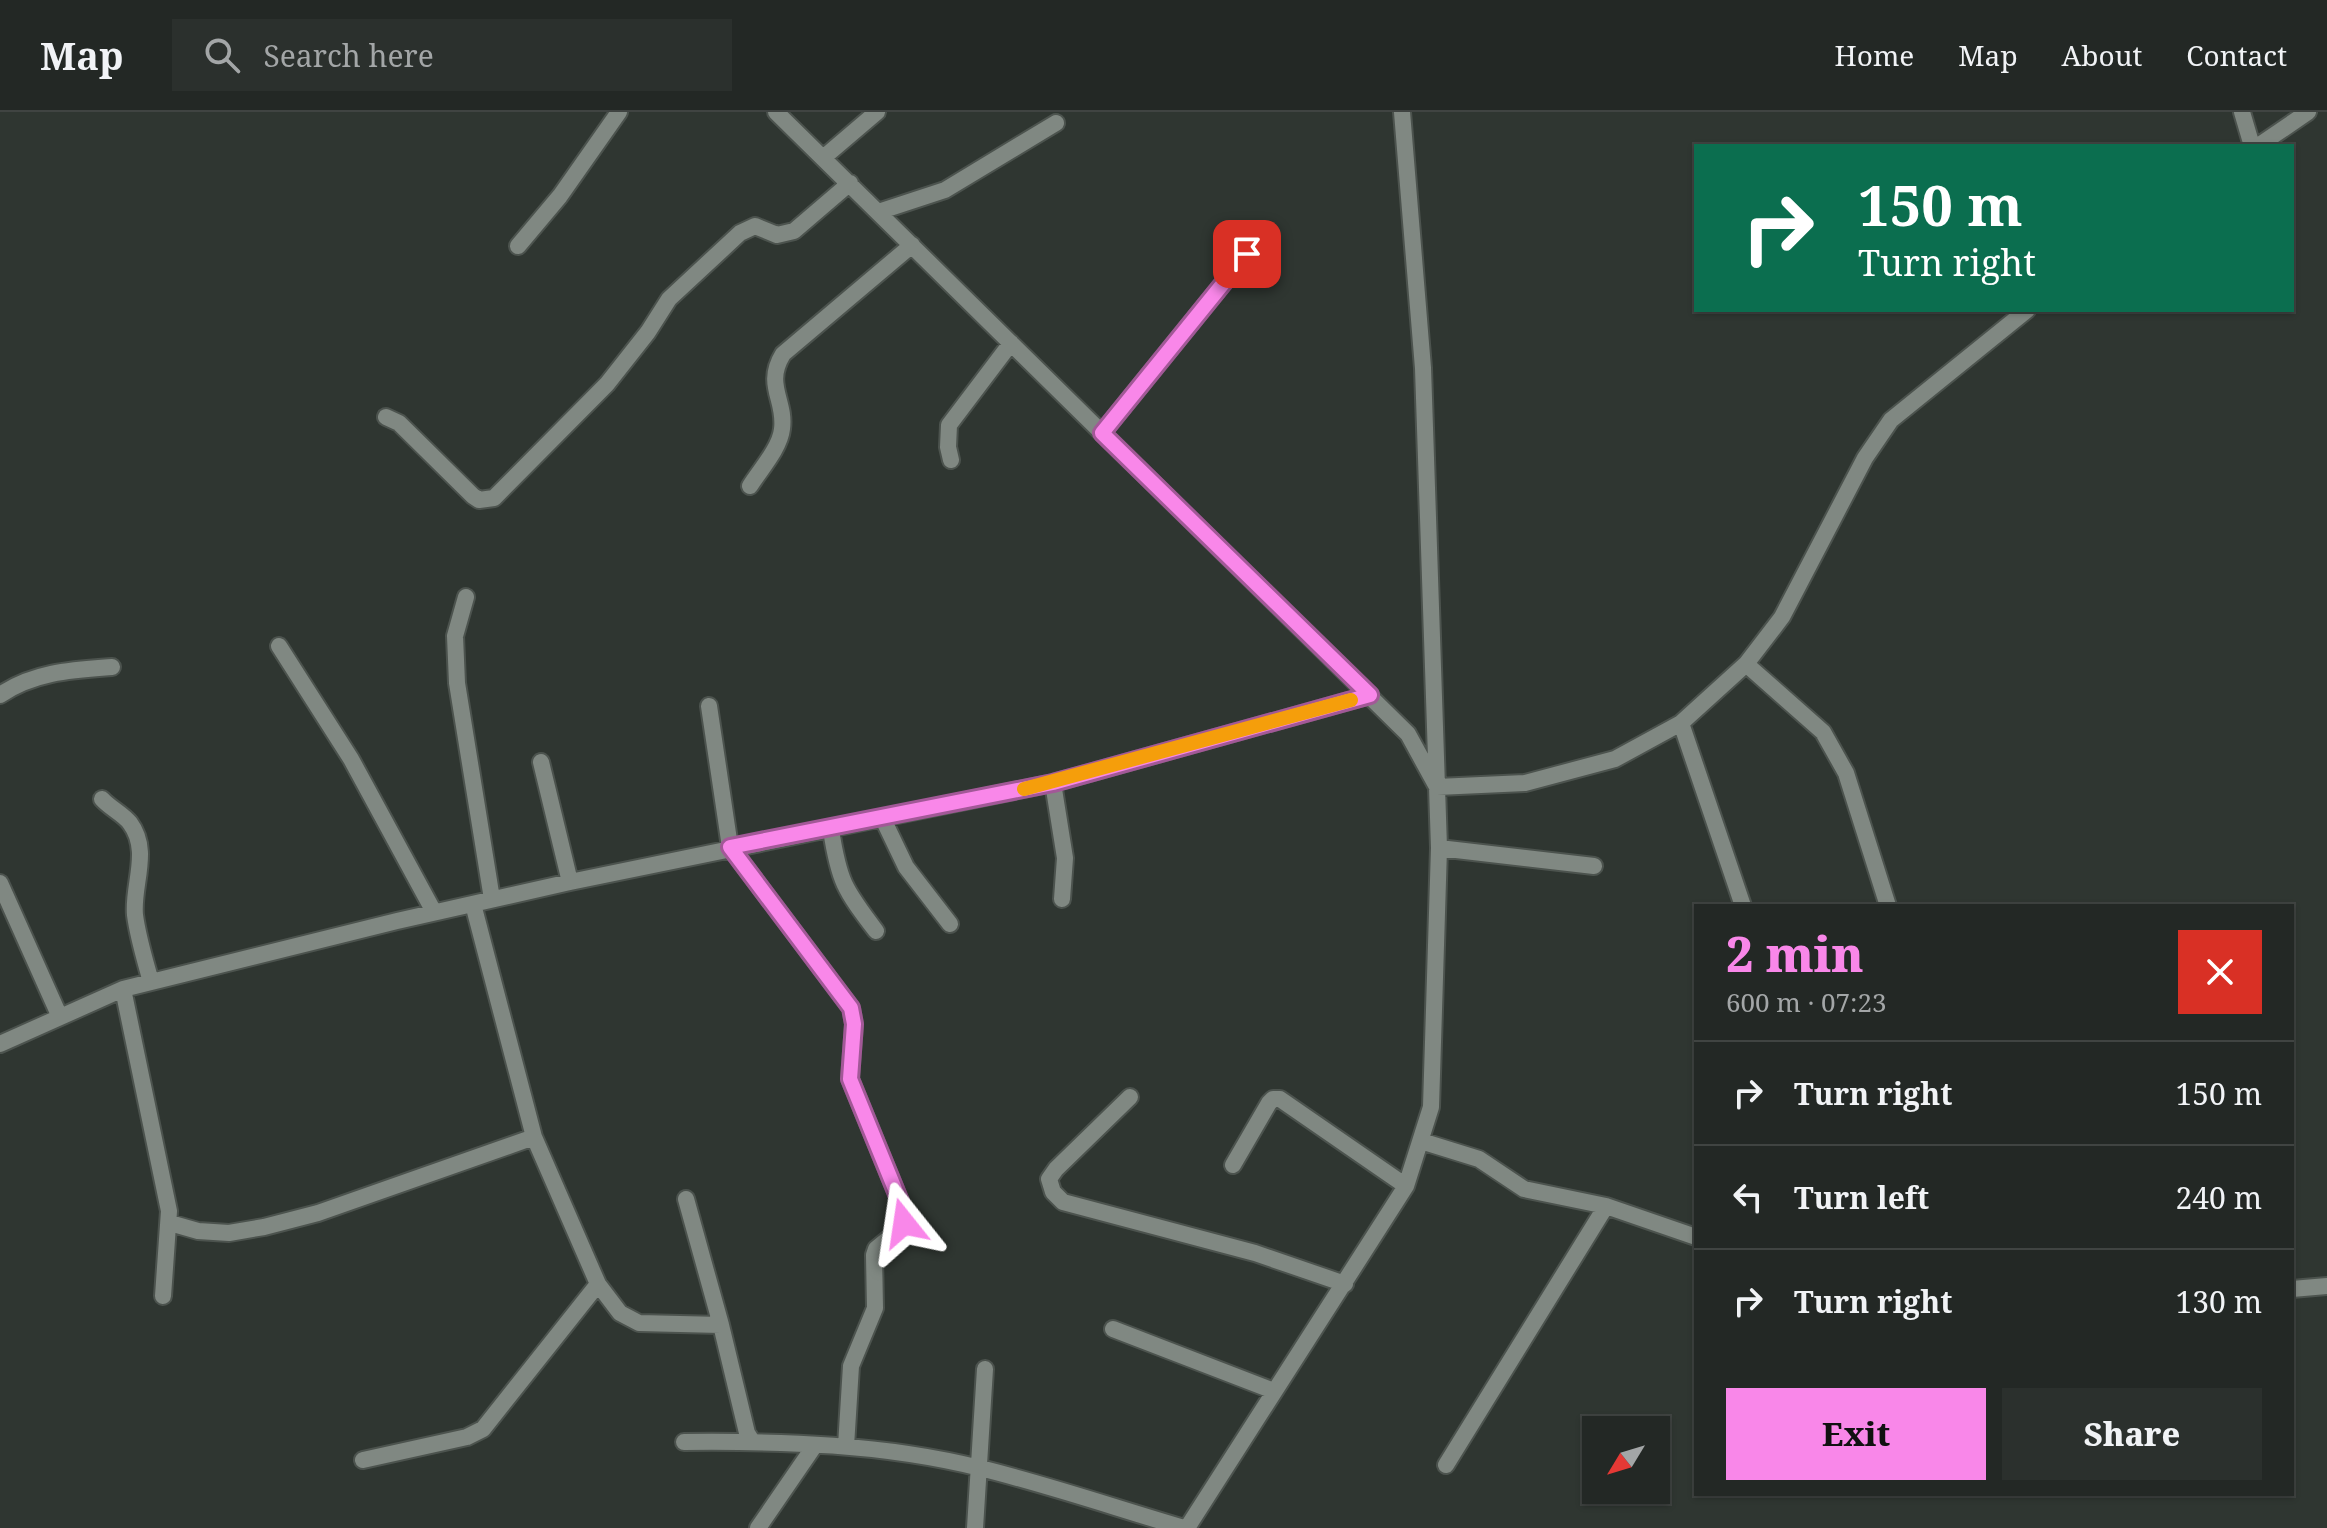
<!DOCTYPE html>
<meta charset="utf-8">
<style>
:root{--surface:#232825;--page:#2b302d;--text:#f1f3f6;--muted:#a3a6a7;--line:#404442;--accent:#f987e9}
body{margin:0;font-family:"Noto Serif",serif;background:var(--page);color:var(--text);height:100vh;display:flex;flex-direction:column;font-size:30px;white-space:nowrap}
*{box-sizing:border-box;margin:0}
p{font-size:26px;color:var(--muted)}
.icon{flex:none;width:44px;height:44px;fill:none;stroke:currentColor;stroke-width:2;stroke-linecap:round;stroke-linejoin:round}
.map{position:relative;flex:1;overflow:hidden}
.sheet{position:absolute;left:1694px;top:792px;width:600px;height:592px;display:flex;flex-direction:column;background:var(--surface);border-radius:0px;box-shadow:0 2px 6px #0004,0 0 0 2px var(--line)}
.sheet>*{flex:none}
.guide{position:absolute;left:1694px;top:32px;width:600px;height:168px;border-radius:0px;box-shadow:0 2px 6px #0004,0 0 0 2px var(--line);background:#0b6e4f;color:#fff;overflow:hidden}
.needle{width:52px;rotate:232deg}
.buttons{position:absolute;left:1582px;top:1304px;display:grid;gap:16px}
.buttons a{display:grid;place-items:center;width:88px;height:88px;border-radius:0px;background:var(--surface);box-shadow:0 2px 6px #0004,0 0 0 2px var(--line);font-size:40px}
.pin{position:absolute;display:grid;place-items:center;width:68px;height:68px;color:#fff;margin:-34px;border-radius:16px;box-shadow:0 4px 12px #0006}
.me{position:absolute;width:88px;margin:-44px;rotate:345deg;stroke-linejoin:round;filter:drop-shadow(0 0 6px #0008)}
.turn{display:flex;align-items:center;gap:28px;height:168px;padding:0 32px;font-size:36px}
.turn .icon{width:104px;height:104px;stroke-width:2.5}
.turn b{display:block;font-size:56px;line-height:68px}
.round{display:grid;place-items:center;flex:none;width:84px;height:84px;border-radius:0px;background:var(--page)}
.head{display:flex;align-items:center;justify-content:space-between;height:136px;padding:0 32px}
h1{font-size:48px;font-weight:800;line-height:60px;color:var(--accent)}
.cta{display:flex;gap:16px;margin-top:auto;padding:16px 32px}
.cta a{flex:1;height:92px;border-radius:0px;background:var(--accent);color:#111;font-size:32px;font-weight:800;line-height:92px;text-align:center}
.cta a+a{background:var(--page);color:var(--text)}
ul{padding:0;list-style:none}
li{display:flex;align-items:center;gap:24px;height:104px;padding:0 32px;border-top:2px solid var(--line)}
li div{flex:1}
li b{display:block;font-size:30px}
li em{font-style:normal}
header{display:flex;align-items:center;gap:48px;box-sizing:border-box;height:112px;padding:0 40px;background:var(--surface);border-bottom:2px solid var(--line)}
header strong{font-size:38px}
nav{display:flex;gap:44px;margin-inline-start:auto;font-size:28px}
.search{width:560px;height:72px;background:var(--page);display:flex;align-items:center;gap:20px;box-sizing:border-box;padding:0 28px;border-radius:0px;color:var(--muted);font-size:30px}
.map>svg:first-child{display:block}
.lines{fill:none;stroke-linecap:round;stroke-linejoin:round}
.minor-casing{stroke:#4c534e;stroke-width:20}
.minor{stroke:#808882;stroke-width:16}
.route-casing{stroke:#a25897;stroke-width:20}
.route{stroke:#f987e9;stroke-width:14}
.slow{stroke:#f59e0b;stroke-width:14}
</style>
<header>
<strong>Map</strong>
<div class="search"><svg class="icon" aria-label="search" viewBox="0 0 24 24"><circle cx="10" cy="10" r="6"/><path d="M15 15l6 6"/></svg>Search here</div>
<nav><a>Home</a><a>Map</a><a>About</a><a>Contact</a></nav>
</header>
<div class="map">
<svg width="2327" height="1416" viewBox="0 0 2327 1416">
<rect width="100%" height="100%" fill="#2f3631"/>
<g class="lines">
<defs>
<path id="minor" d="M776 0 1408 622 1437 675 1439 736 1431 995 1406 1074 1187 1416
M1402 0 1423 256 1437 675 1525 671 1615 647 1681 611 1746 552 1782 505 1865 346 1891 308 2027 198
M2242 0 2252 34
M2258 34 2308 0
M823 46 877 0
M878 100 945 78 1056 11
M518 134 560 84 619 0
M386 305 399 311 473 384 479 388 494 386 607 272 648 220 669 187 740 121 755 114 777 123 794 119 850 71
M1102 321 1247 142
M951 348 948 335 949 313 1011 231
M750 374C760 358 780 336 782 317 786 288 764 273 783 242L912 133
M466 485 455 524 457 571 492 787
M279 534 351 647 434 800
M1746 552 1823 620 1846 661 1888 794
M0 583C34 560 71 558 112 555
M709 594 730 735 851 896 854 912 850 967 906 1104 899 1118 876 1137 874 1143 875 1196 851 1254 846 1334
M1681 611 1743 794
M541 650 570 770
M1053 671 1065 746 1062 787
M102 687C110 696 123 702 130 711 151 739 132 773 135 803 138 826 145 848 151 870
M883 707 906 755 950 812
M831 718C839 769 844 777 876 819
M1439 736 1594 754
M0 771 59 903
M473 792 534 1025 598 1172 620 1201 639 1211 721 1213
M123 877 169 1099 163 1184
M0 932 123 877 397 809 570 770 1053 671 1370 583
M1130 985 1056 1057 1049 1067 1053 1080 1063 1090 1255 1141 1345 1172
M1421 1029 1479 1047 1524 1077 1606 1094 1696 1125
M1233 1053 1269 991 1273 987H1280L1406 1074
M686 1087 721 1213 747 1321 752 1329
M170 1111 198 1119 229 1121 264 1115 318 1101 534 1025
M2292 1177 2327 1174
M1113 1217 1274 1279
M684 1330C782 1329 884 1332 980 1356 1049 1373 1116 1396 1184 1416
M363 1348 467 1325 483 1317 598 1172
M1446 1353 1606 1094
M758 1416 815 1333
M975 1416 985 1257"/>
</defs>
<use href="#minor" class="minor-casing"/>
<use href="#minor" class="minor"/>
</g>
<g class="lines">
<defs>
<path id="route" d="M904 1111 906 1104 850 967 854 912 851 896 730 735 1053 671 1370 583 1102 321 1247 142"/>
</defs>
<use href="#route" class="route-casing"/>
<use href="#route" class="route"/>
<path class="slow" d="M1024 677 1351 588"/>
</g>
</svg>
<div class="buttons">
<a><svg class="needle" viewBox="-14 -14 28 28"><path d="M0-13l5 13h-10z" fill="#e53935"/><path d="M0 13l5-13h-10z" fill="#a3a6a7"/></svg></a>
</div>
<div class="pin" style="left:1247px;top:142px;background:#d93025"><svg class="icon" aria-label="arrive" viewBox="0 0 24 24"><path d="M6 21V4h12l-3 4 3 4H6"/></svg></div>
<svg class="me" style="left:904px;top:1111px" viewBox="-20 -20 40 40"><path d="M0-17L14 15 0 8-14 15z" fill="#f987e9" stroke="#fff" stroke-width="4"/></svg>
<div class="guide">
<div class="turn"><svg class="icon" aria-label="right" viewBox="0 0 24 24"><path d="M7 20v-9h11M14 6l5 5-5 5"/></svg><div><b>150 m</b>Turn right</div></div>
</div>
<section class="sheet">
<div class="head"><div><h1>2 min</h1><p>600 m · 07:23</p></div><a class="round" style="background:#d93025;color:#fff"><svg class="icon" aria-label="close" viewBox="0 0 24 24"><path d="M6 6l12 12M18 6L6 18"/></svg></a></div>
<ul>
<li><svg class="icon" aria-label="right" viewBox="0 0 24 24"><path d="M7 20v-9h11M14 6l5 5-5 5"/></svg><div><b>Turn right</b></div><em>150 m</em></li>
<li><svg class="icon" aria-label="left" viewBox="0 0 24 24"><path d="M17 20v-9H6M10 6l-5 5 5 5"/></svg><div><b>Turn left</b></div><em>240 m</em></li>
<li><svg class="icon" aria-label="right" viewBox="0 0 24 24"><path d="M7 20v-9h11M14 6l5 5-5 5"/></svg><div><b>Turn right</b></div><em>130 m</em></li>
</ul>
<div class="cta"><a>Exit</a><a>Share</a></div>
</section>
</div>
